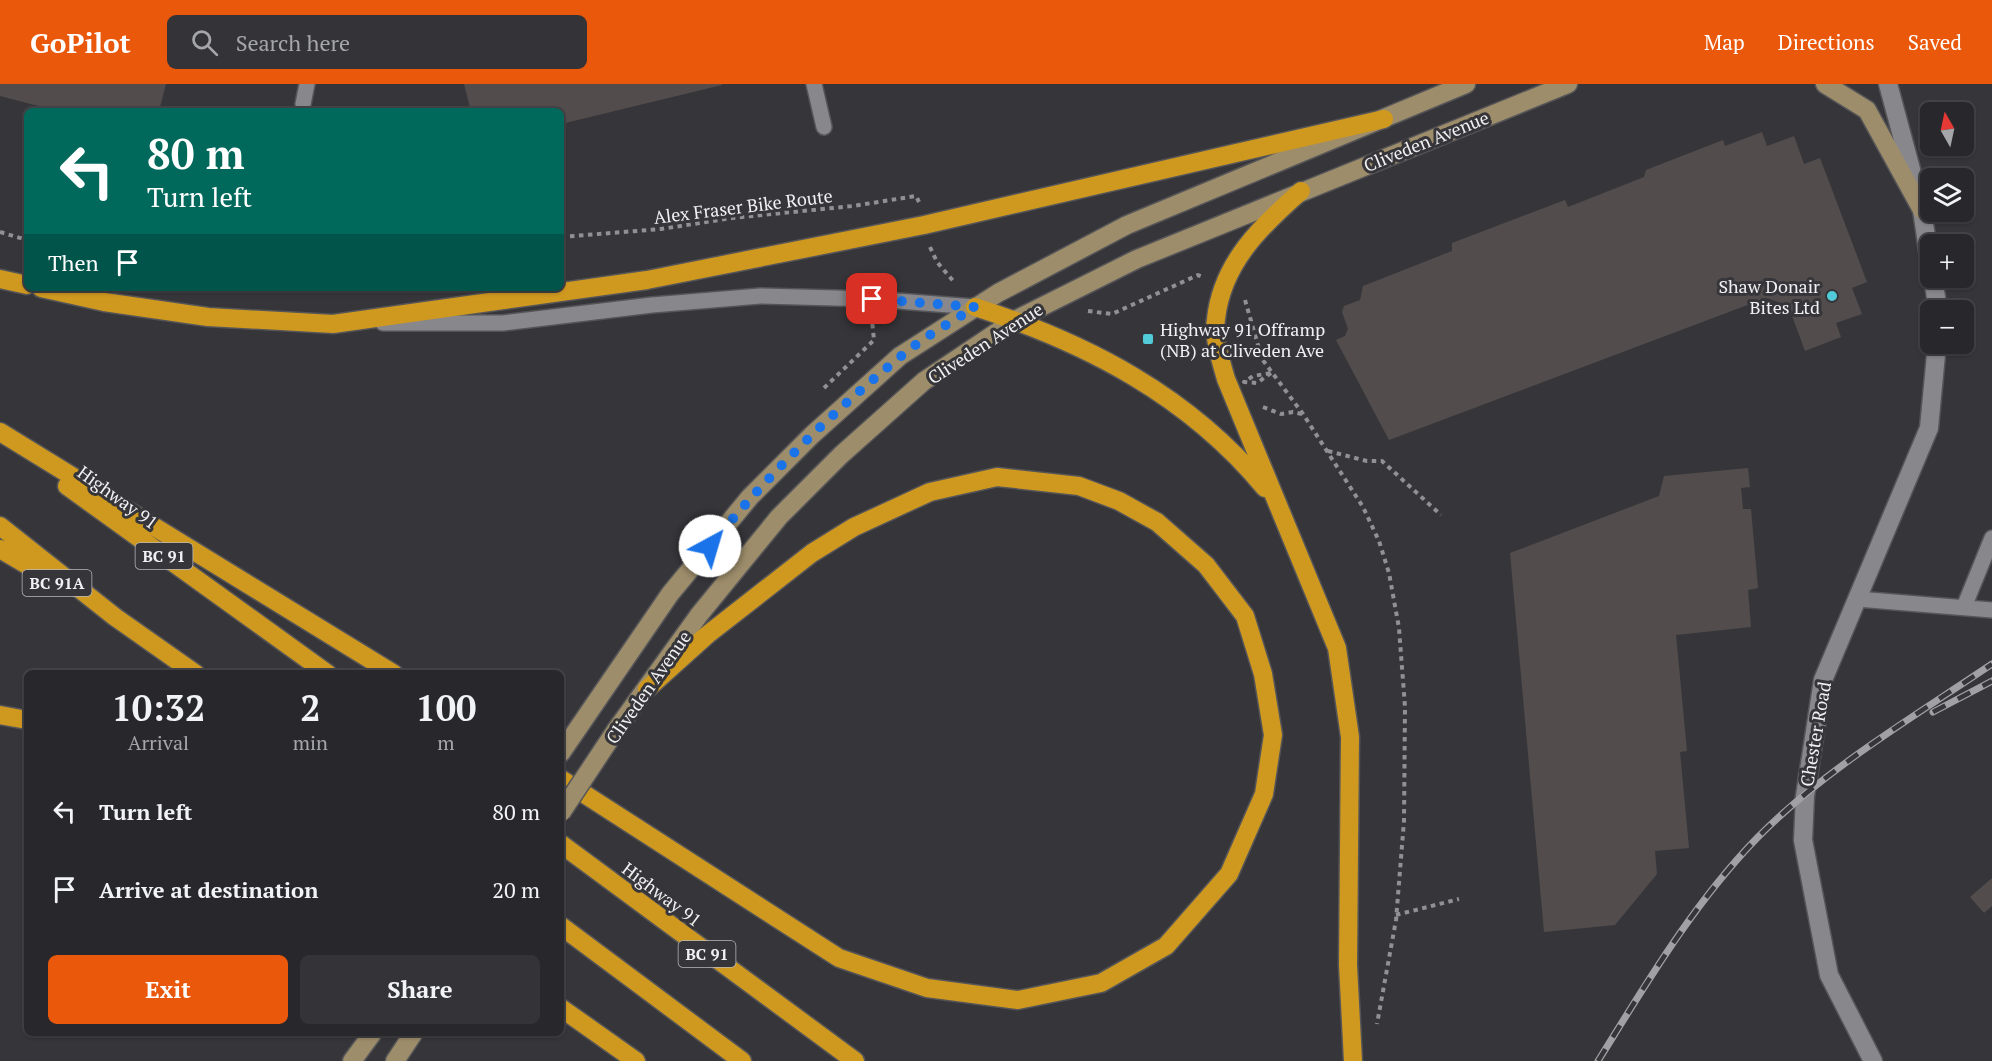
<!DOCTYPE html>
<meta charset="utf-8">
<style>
:root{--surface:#28282c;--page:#343438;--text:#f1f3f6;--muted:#a5a6a9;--line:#444448;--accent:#ea580c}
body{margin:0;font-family:"PT Serif",serif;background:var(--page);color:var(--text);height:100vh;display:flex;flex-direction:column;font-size:22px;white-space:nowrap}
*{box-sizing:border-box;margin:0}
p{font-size:20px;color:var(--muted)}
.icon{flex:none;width:33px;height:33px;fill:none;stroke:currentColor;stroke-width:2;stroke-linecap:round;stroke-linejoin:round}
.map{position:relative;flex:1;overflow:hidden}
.sheet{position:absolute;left:24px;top:586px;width:540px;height:366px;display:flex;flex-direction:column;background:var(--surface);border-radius:9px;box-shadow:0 2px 4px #0004,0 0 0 2px var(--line)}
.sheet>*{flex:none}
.top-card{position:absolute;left:24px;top:24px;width:540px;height:183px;border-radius:9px;box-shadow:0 2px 4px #0004,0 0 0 2px var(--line);background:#00695c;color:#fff;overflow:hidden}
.needle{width:39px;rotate:351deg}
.controls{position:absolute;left:1920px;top:18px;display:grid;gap:12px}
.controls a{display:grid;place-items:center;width:54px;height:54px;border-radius:9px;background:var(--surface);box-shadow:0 2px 4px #0004,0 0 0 2px var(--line);font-size:30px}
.pin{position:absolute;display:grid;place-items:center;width:51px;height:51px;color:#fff;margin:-26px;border-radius:12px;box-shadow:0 3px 9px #0006}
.me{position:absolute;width:66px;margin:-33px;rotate:39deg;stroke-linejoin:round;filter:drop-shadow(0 0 4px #0008)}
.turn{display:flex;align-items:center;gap:21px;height:126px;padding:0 24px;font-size:27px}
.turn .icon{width:78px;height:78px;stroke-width:2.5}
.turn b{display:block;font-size:42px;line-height:51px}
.then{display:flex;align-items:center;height:57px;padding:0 24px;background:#0003;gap:12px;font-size:22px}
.eta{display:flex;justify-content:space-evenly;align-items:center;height:102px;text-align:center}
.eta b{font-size:36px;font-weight:700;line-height:42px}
.primary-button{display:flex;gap:12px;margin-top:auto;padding:12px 24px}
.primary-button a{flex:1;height:69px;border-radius:9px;background:var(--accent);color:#fff;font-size:24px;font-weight:700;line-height:69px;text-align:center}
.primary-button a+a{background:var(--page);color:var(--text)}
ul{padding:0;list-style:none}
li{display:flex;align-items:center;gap:18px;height:78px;padding:0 24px}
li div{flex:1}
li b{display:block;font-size:22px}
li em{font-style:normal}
header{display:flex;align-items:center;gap:36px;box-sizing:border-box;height:84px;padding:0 30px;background:var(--accent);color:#fff}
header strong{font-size:28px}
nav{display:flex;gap:33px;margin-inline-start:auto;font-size:21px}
.search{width:420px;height:54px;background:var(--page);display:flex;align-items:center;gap:15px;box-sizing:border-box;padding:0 21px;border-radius:9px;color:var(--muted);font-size:22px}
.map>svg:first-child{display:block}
.building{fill:#524d4c}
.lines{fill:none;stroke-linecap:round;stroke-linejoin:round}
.lane-casing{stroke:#555558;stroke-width:18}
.street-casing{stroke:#555558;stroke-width:21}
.secondary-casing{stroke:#555558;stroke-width:21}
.highway-casing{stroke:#555558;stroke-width:21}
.path{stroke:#919194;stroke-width:4;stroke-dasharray:4.5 4.5;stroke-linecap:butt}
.lane{stroke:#88888c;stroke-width:15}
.street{stroke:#88888c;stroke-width:18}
.secondary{stroke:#9d8d6b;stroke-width:18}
.highway{stroke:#cf981f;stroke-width:18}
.rail-casing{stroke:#a1a1a4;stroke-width:7}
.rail{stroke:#36363a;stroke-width:4.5;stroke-dasharray:14;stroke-linecap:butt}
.secondary-bridge-casing{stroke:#555558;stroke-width:21;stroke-linecap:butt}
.secondary-bridge{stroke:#9d8d6b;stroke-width:18}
.route{stroke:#1a73e8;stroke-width:10;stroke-dasharray:0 18}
.poi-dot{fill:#52cbd8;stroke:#36363a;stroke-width:2}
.labels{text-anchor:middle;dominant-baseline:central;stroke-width:6;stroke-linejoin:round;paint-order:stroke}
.shield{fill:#36363a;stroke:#b9b9bc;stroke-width:1.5}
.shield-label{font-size:16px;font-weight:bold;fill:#f1f1f3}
.street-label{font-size:18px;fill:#f1f1f3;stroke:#36363a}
.poi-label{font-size:18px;fill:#f1f1f3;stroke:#36363a;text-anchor:end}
</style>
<header>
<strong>GoPilot</strong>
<div class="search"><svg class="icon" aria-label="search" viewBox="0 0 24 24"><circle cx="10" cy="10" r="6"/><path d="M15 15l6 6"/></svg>Search here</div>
<nav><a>Map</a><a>Directions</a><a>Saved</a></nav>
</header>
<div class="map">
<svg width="1992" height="977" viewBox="0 0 1992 977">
<rect width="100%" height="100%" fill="#36363a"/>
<path class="building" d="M0 0H166L159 27H58L0 12Z
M464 0H722V1L561 40V27H471Z
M1762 48 1767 62 1794 52 1804 80 1820 74 1867 198 1852 204 1862 230 1836 239 1841 253 1805 267 1788 221 1766 214 1389 356 1336 256 1345 252 1348 245 1342 228 1344 222 1360 216 1363 202 1452 167V159L1565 116 1568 123 1644 93 1646 86 1723 56 1725 62Z
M1748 384 1750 403 1741 404 1743 425H1751L1758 504 1748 506 1751 543 1676 551 1687 667 1680 668 1689 764 1655 767 1657 790 1615 841 1544 848 1510 469 1659 412 1664 392Z
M1992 794V822L1984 829 1970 813Z"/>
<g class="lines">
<defs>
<path id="lane" d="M814 0 824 43
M303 20 307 0
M383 239H503L652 221 760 212 872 215 975 223
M1857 515 1992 526
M1964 523 1992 454"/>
<path id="street" d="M1888 0 1922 126 1930 180
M1933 194 1938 226
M1873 977 1829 891 1803 756 1805 712 1823 596 1929 344 1937 260"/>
<path id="secondary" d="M1825 0 1867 26 1922 126
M616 646 699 531 779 433 841 371 924 297 1015 236 1137 175 1568 0
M561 669 670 510 750 413 812 351 900 272 998 209 1127 141 1466 0
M352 977 372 950
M395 977 413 950"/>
<path id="highway" d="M1301 107C1261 142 1222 179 1216 235 1213 255 1221 277 1226 295L1337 564 1350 653 1348 881 1353 977
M0 195 27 201
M41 204 104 218 208 233 333 240 647 196 924 141 1384 35
M975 223C1087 259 1189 312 1265 404
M0 348 394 590
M67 402 328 590
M0 442 115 533 196 590
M0 465 56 498
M0 631 27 636
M561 695 839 874 927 904 1018 916 1101 899 1166 862 1229 790 1264 710 1273 651 1263 590 1245 532 1206 481 1157 438 1119 417 1079 402 997 393 930 408 854 443 812 469 707 551 647 605
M561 760 855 977
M561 842 742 977
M561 924 636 977"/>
</defs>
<use href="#lane" class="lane-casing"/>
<use href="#street" class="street-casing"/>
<use href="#secondary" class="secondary-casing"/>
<use href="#highway" class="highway-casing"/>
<path class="path" d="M0 148 27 156
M561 153 661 145 732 134 853 122 916 112 919 118
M930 163 937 178 955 199
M1245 216 1262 275 1303 330 1363 423 1379 457 1389 489 1399 544 1405 623 1404 737 1396 836 1377 940
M1088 227 1112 230 1198 191 1203 193
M1271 289 1257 299 1244 298 1253 292Z
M824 304 874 256 872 236
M1263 323 1281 330 1293 328 1302 330
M1328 367 1367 377H1382L1441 431
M1396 831 1459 815"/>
<use href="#lane" class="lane"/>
<use href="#street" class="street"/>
<use href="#secondary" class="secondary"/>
<use href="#highway" class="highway"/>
<defs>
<path id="rail" d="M1933 628 1992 597
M1598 977C1646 900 1693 820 1757 754 1825 685 1912 634 1992 580"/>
</defs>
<use href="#rail" class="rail-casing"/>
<use href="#rail" class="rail"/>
<defs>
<path id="secondary-bridge" d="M561 729 616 646"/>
</defs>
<use href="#secondary-bridge" class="secondary-bridge-casing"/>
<use href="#secondary-bridge" class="secondary-bridge"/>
</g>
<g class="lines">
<path class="route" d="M710 462C766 393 830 330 899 274 922 254 950 239 975 223L872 215"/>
</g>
<g class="poi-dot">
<circle cx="1832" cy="212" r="6"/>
<rect x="1142" y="249" width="12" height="12" rx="3"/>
</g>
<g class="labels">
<g class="shield">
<rect x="135.5" y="459" width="57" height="26" rx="4.5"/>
<rect x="22.5" y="486" width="69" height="26" rx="4.5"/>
<rect x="678.5" y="857" width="57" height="26" rx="4.5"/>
</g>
<g class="shield-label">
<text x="164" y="472">BC 91</text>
<text x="57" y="499">BC 91A</text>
<text x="707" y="870">BC 91</text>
</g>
<g class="street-label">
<text transform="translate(1426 57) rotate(-22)">Cliveden Avenue</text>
<text transform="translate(743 122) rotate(-7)">Alex Fraser Bike Route</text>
<text transform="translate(985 259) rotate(-33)">Cliveden Avenue</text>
<text transform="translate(118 413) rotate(36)">Highway 91</text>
<text transform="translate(648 603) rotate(-55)">Cliveden Avenue</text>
<text transform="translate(1815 650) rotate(-80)">Chester Road</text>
<text transform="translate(662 810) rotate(37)">Highway 91</text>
</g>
<g class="poi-label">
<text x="1820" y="202">Shaw Donair<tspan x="1820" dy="21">Bites Ltd</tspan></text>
<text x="1160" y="245" text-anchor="start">Highway 91 Offramp<tspan x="1160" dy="21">(NB) at Cliveden Ave</tspan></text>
</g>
</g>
</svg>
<div class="controls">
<a><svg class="needle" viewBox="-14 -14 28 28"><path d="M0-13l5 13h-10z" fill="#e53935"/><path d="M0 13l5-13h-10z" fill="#a5a6a9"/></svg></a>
<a><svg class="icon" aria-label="layers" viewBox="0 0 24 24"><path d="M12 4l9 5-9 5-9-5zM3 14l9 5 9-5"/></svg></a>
<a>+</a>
<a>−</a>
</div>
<div class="pin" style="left:872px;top:215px;background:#d93025"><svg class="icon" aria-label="arrive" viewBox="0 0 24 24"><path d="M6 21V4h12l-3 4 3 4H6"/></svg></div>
<svg class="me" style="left:710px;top:462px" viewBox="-20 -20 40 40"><circle r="19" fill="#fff"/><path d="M0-13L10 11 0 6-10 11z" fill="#1a73e8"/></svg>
<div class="top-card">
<div class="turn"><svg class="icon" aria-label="left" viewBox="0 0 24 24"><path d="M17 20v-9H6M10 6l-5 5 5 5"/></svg><div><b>80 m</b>Turn left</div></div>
<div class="then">Then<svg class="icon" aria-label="arrive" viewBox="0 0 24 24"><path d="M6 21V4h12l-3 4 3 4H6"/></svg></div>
</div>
<section class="sheet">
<div class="eta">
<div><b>10:32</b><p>Arrival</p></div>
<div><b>2</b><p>min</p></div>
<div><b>100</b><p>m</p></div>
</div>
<ul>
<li><svg class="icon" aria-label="left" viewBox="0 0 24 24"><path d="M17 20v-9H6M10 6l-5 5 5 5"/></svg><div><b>Turn left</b></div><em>80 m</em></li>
<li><svg class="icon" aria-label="arrive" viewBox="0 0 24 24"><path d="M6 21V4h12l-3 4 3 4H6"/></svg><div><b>Arrive at destination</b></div><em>20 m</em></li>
</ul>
<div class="primary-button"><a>Exit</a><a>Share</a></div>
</section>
</div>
